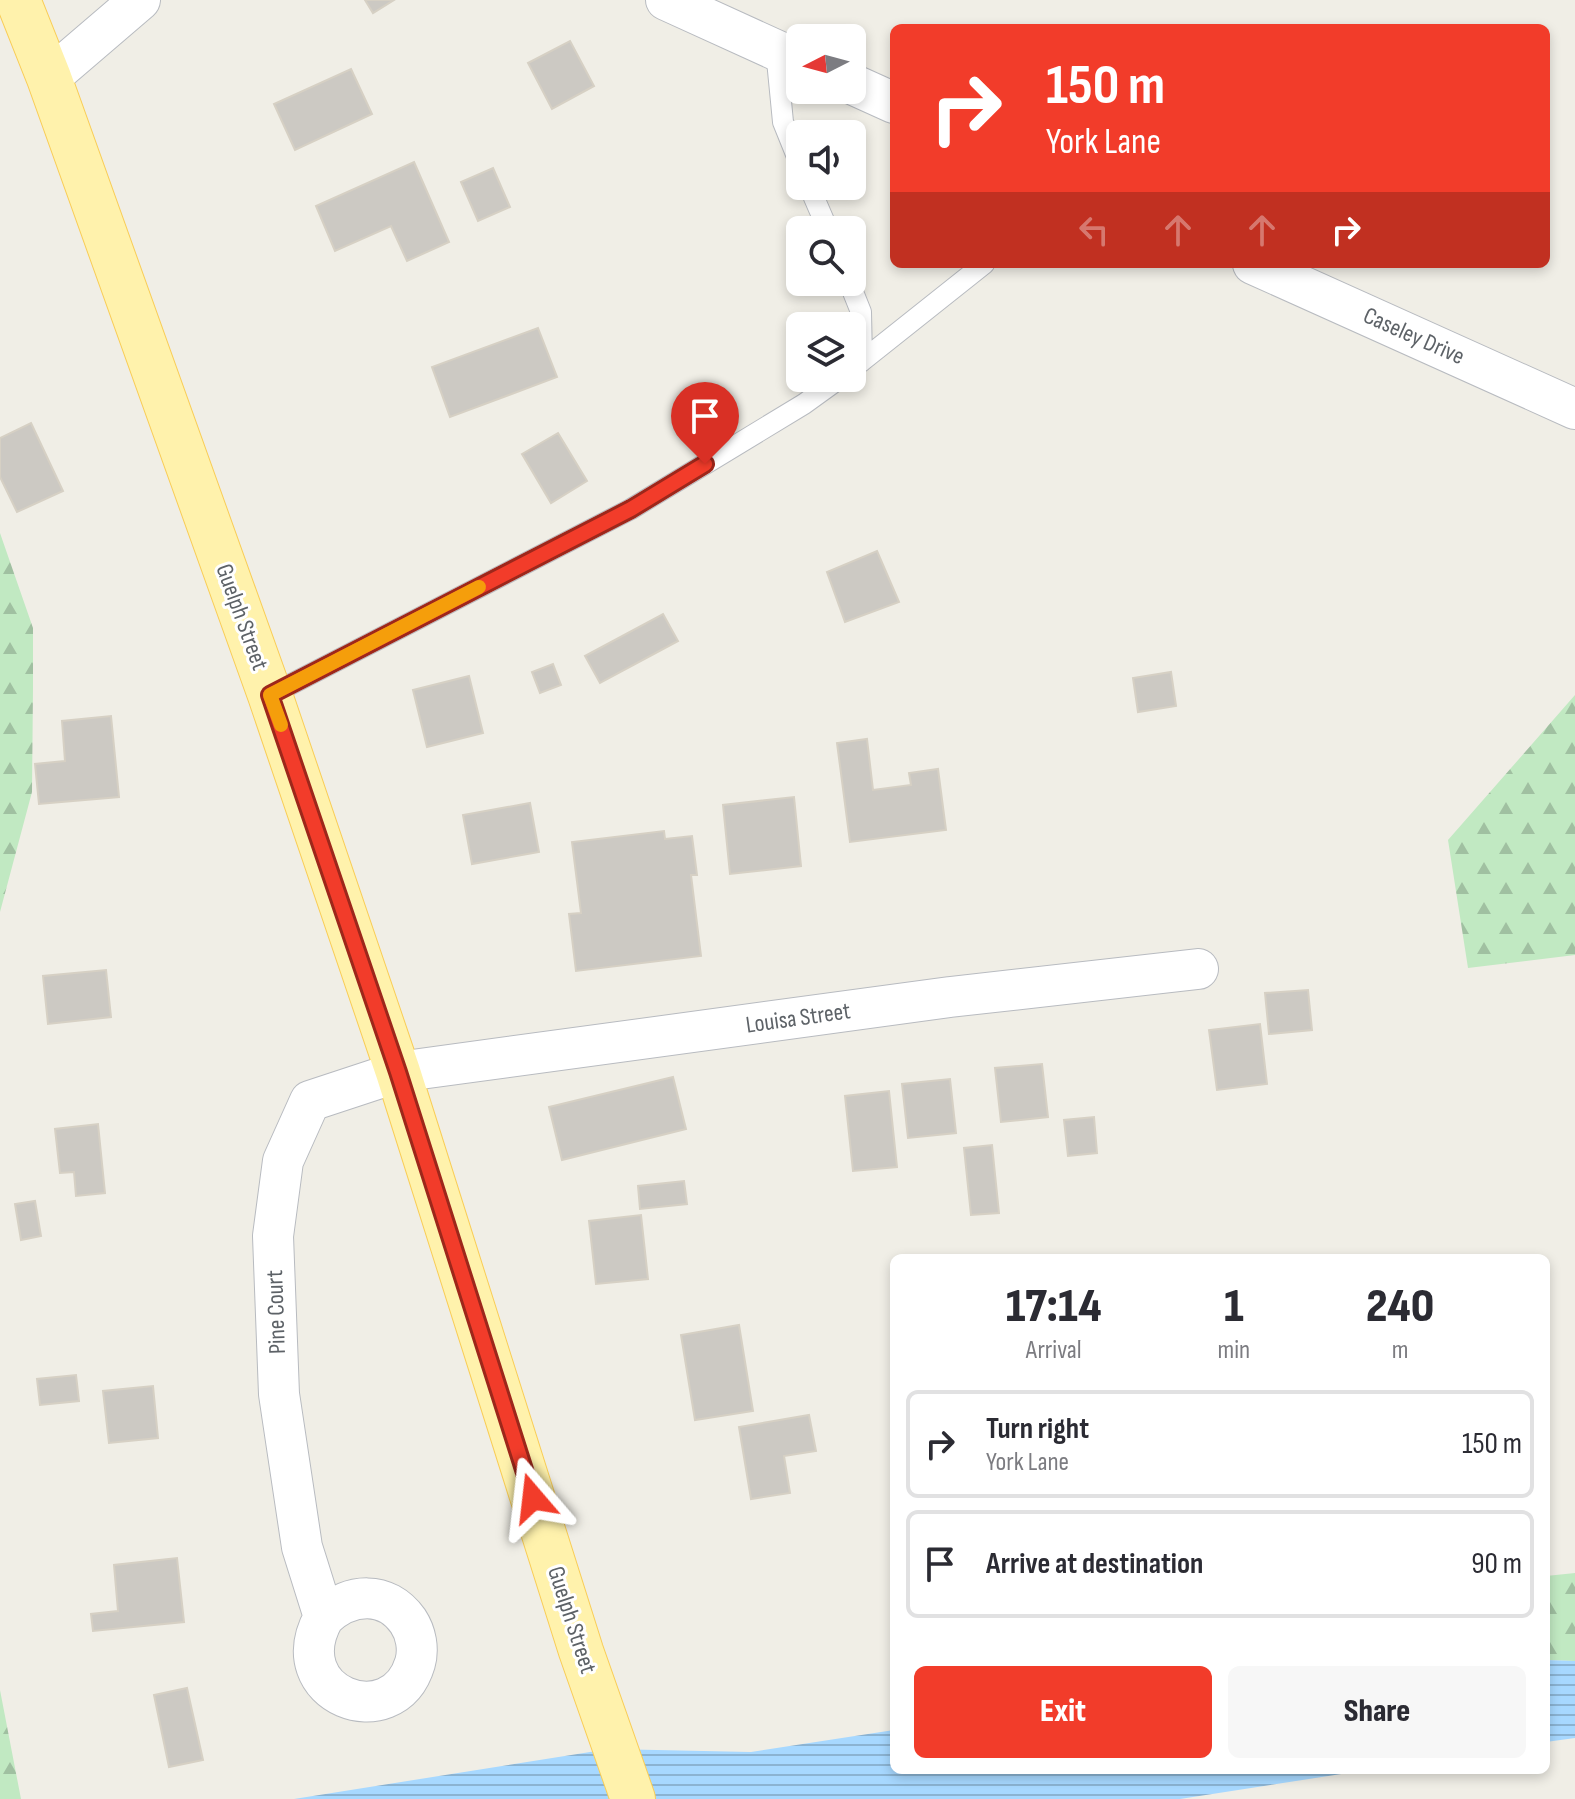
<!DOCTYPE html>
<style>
:root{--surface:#fff;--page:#f7f7f7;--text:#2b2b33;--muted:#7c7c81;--line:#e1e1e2;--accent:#f23c2a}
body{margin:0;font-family:"Sofia Sans Condensed",sans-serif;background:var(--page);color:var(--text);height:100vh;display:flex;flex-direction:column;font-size:30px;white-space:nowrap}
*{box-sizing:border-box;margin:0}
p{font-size:26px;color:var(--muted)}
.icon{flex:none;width:44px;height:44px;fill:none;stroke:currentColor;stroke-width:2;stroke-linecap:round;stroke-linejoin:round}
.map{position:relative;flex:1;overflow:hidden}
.drawer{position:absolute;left:890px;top:1254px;width:660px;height:520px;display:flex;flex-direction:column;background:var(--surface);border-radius:12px;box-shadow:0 4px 12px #0003}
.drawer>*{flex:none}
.hud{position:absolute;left:890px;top:24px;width:660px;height:244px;border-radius:12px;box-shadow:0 4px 12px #0003;background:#f23c2a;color:#fff;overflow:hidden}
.needle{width:52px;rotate:264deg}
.controls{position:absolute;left:786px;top:24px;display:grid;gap:16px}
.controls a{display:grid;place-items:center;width:80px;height:80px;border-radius:12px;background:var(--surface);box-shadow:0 4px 12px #0003;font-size:40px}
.pin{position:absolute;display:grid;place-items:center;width:68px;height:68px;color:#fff;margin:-82px -34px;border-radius:50% 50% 50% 0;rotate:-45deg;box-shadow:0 0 8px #0007}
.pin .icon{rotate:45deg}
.me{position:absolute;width:88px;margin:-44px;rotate:343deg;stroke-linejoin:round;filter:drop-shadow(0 0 6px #0008)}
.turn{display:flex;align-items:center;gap:28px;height:168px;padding:0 24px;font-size:36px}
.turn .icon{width:104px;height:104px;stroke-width:2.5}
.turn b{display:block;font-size:56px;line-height:68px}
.lanes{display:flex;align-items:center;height:76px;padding:0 24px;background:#0003;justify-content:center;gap:40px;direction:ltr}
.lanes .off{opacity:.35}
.eta{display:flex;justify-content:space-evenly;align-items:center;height:136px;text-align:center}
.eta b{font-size:48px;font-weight:800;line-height:56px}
.primary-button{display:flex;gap:16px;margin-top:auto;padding:16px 24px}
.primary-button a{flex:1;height:92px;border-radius:12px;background:var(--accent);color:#fff;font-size:32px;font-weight:800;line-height:92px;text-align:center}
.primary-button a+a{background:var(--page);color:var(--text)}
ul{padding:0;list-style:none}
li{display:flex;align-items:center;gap:24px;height:108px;margin:0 16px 12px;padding:0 8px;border:4px solid var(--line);border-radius:12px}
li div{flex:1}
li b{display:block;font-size:30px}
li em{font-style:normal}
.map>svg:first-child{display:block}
.forest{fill:url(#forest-firs)}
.water{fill:url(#water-rules)}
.building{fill:#ccc9c3;stroke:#d6d0c4;stroke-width:2}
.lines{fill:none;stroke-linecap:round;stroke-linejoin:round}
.service-casing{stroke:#b8bbc0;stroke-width:22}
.minor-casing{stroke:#b8bbc0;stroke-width:42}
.primary-casing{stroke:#f9cd57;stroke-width:46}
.service{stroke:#fff;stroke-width:20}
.minor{stroke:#fff;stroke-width:40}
.primary{stroke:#fff2ac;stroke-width:44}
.route-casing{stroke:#9d271b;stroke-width:20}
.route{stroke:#f23c2a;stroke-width:14}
.slow{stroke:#f59e0b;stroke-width:14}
.labels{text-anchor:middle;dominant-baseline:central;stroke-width:6;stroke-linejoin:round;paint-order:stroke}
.street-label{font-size:24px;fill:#5d6267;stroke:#fff}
</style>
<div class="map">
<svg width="1575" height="1799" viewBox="0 0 1575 1799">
<defs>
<pattern id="forest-firs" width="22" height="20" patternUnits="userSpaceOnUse" patternTransform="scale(2)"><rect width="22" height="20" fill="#c1e9c2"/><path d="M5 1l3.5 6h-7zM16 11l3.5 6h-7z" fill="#a0c0a1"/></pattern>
<pattern id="water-rules" width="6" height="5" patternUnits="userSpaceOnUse" patternTransform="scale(2)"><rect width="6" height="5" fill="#a7d8ff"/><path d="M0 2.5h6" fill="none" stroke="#8bb3d2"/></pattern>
</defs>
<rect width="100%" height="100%" fill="#f0eee6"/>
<path class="forest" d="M0 533 33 628V688L32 792 0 912Z
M1575 695V955L1468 968 1448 840Z
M1575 1573V1661L1546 1660V1576Z
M0 1690 21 1799H0Z"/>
<path class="water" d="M1546 1660 1575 1661V1738L1546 1742Z
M894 1730V1770H1367L1180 1799H294L609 1749 751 1752Z"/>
<path class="building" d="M365 0H394L373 13Z
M570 41 594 86 552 109 528 63Z
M351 69 372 114 295 150 274 104Z
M414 162 449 242 407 261 391 226 335 251 316 206Z
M493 168 510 207 478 221 461 182Z
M538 328 557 377 450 417 432 367Z
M31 423 63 491 17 512 0 477V438Z
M558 433 587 481 551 503 522 454Z
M877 551 899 602 845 622 827 572Z
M663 614 678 641 600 683 585 656Z
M553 664 561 685 540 693 532 672Z
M1171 672 1176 706 1138 712 1133 678Z
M469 676 483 733 427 747 413 690Z
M111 716 119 797 39 804 35 764 65 761 62 721Z
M867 739 873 790 911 785 909 773 938 769 946 830 850 842 837 743Z
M794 797 801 866 730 874 723 805Z
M530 803 539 852 472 864 463 815Z
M664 831 665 839 692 836 697 875H691L701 956 576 971 569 914 581 913 572 842Z
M106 970 111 1017 48 1024 43 976Z
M1308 990 1312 1030 1269 1034 1265 993Z
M1260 1024 1267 1084 1217 1090 1209 1030Z
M1042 1064 1048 1117 1001 1122 995 1068Z
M673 1077 686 1129 562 1160 549 1107Z
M950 1079 956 1133 908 1138 902 1084Z
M889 1091 897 1167 853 1171 845 1096Z
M1094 1117 1097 1153 1068 1156 1064 1120Z
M98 1124 105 1193 76 1196 74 1172 60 1173 55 1129Z
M992 1145 999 1213 971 1215 964 1148Z
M684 1181 687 1204 640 1209 638 1186Z
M35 1201 41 1236 21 1240 15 1204Z
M641 1215 648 1279 596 1284 589 1221Z
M739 1325 753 1411 695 1420 681 1335Z
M76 1375 79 1401 40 1405 37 1379Z
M153 1386 158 1438 109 1443 103 1391Z
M809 1415 816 1451 784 1456 790 1493 751 1499 739 1427Z
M177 1558 184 1622 93 1631 91 1614 118 1611 114 1565Z
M187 1688 203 1760 169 1767 154 1695Z"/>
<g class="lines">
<defs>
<path id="service" d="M776 50 783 122 800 164
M809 186 828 230
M849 282 861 312 862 361 855 366
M862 361 984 264
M270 695 631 509 804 404 840 378"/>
<path id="minor" d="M666 0 800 61
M49 78 140 0
M852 84 894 103
M1253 264 1575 409
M324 1617C350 1593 386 1590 408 1621 416 1633 419 1649 415 1663 393 1737 280 1695 324 1617L302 1547 279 1394 273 1236 283 1161 310 1101 398 1072 950 997 1198 969"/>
<path id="primary" d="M18 0 49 78 270 695 398 1072 581 1651 633 1799"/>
</defs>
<use href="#service" class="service-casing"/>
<use href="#minor" class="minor-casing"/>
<use href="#primary" class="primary-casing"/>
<use href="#service" class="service"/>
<use href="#minor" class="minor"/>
<use href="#primary" class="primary"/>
</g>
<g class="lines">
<defs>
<path id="route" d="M533 1498 398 1072 270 695 631 509 705 464"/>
</defs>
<use href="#route" class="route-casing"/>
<use href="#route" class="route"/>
<path class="slow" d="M281 725 270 695 479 587"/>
</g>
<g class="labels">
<g class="street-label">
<text transform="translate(1414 336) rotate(24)">Caseley Drive</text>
<text transform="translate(242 617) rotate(70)">Guelph Street</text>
<text transform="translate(798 1018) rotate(-8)">Louisa Street</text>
<text transform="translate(276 1312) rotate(-92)">Pine Court</text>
<text transform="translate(572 1620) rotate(72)">Guelph Street</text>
</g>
</g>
</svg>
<div class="controls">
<a><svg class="needle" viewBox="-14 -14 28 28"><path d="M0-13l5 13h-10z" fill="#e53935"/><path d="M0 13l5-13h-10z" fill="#7c7c81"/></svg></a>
<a><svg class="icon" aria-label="sound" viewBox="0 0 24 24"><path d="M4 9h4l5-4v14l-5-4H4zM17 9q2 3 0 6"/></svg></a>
<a><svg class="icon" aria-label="search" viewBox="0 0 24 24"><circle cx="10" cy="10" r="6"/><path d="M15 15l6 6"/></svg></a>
<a><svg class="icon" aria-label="layers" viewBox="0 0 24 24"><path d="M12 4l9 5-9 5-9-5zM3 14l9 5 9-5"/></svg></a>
</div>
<div class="pin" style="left:705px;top:464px;background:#d93025"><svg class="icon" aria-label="arrive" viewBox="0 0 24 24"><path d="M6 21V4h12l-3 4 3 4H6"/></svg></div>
<svg class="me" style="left:533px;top:1498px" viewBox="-20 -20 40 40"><path d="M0-17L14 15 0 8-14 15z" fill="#f23c2a" stroke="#fff" stroke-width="4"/></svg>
<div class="hud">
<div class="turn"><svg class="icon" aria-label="right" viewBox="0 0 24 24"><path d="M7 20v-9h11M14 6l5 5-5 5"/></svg><div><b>150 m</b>York Lane</div></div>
<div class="lanes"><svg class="icon off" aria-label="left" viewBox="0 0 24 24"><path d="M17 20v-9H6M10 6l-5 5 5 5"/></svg><svg class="icon off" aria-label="ahead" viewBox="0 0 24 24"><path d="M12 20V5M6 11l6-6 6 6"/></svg><svg class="icon off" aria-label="ahead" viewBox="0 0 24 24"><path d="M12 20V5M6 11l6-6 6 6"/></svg><svg class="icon" aria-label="right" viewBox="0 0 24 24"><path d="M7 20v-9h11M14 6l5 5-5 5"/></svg></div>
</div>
<section class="drawer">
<div class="eta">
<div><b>17:14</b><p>Arrival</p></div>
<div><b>1</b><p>min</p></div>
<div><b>240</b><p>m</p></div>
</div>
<ul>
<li><svg class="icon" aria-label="right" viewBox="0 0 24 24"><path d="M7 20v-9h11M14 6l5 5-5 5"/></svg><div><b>Turn right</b><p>York Lane</p></div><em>150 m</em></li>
<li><svg class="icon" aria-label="arrive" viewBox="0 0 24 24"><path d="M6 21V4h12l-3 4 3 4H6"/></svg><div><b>Arrive at destination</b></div><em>90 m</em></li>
</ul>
<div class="primary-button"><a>Exit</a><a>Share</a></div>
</section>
</div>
